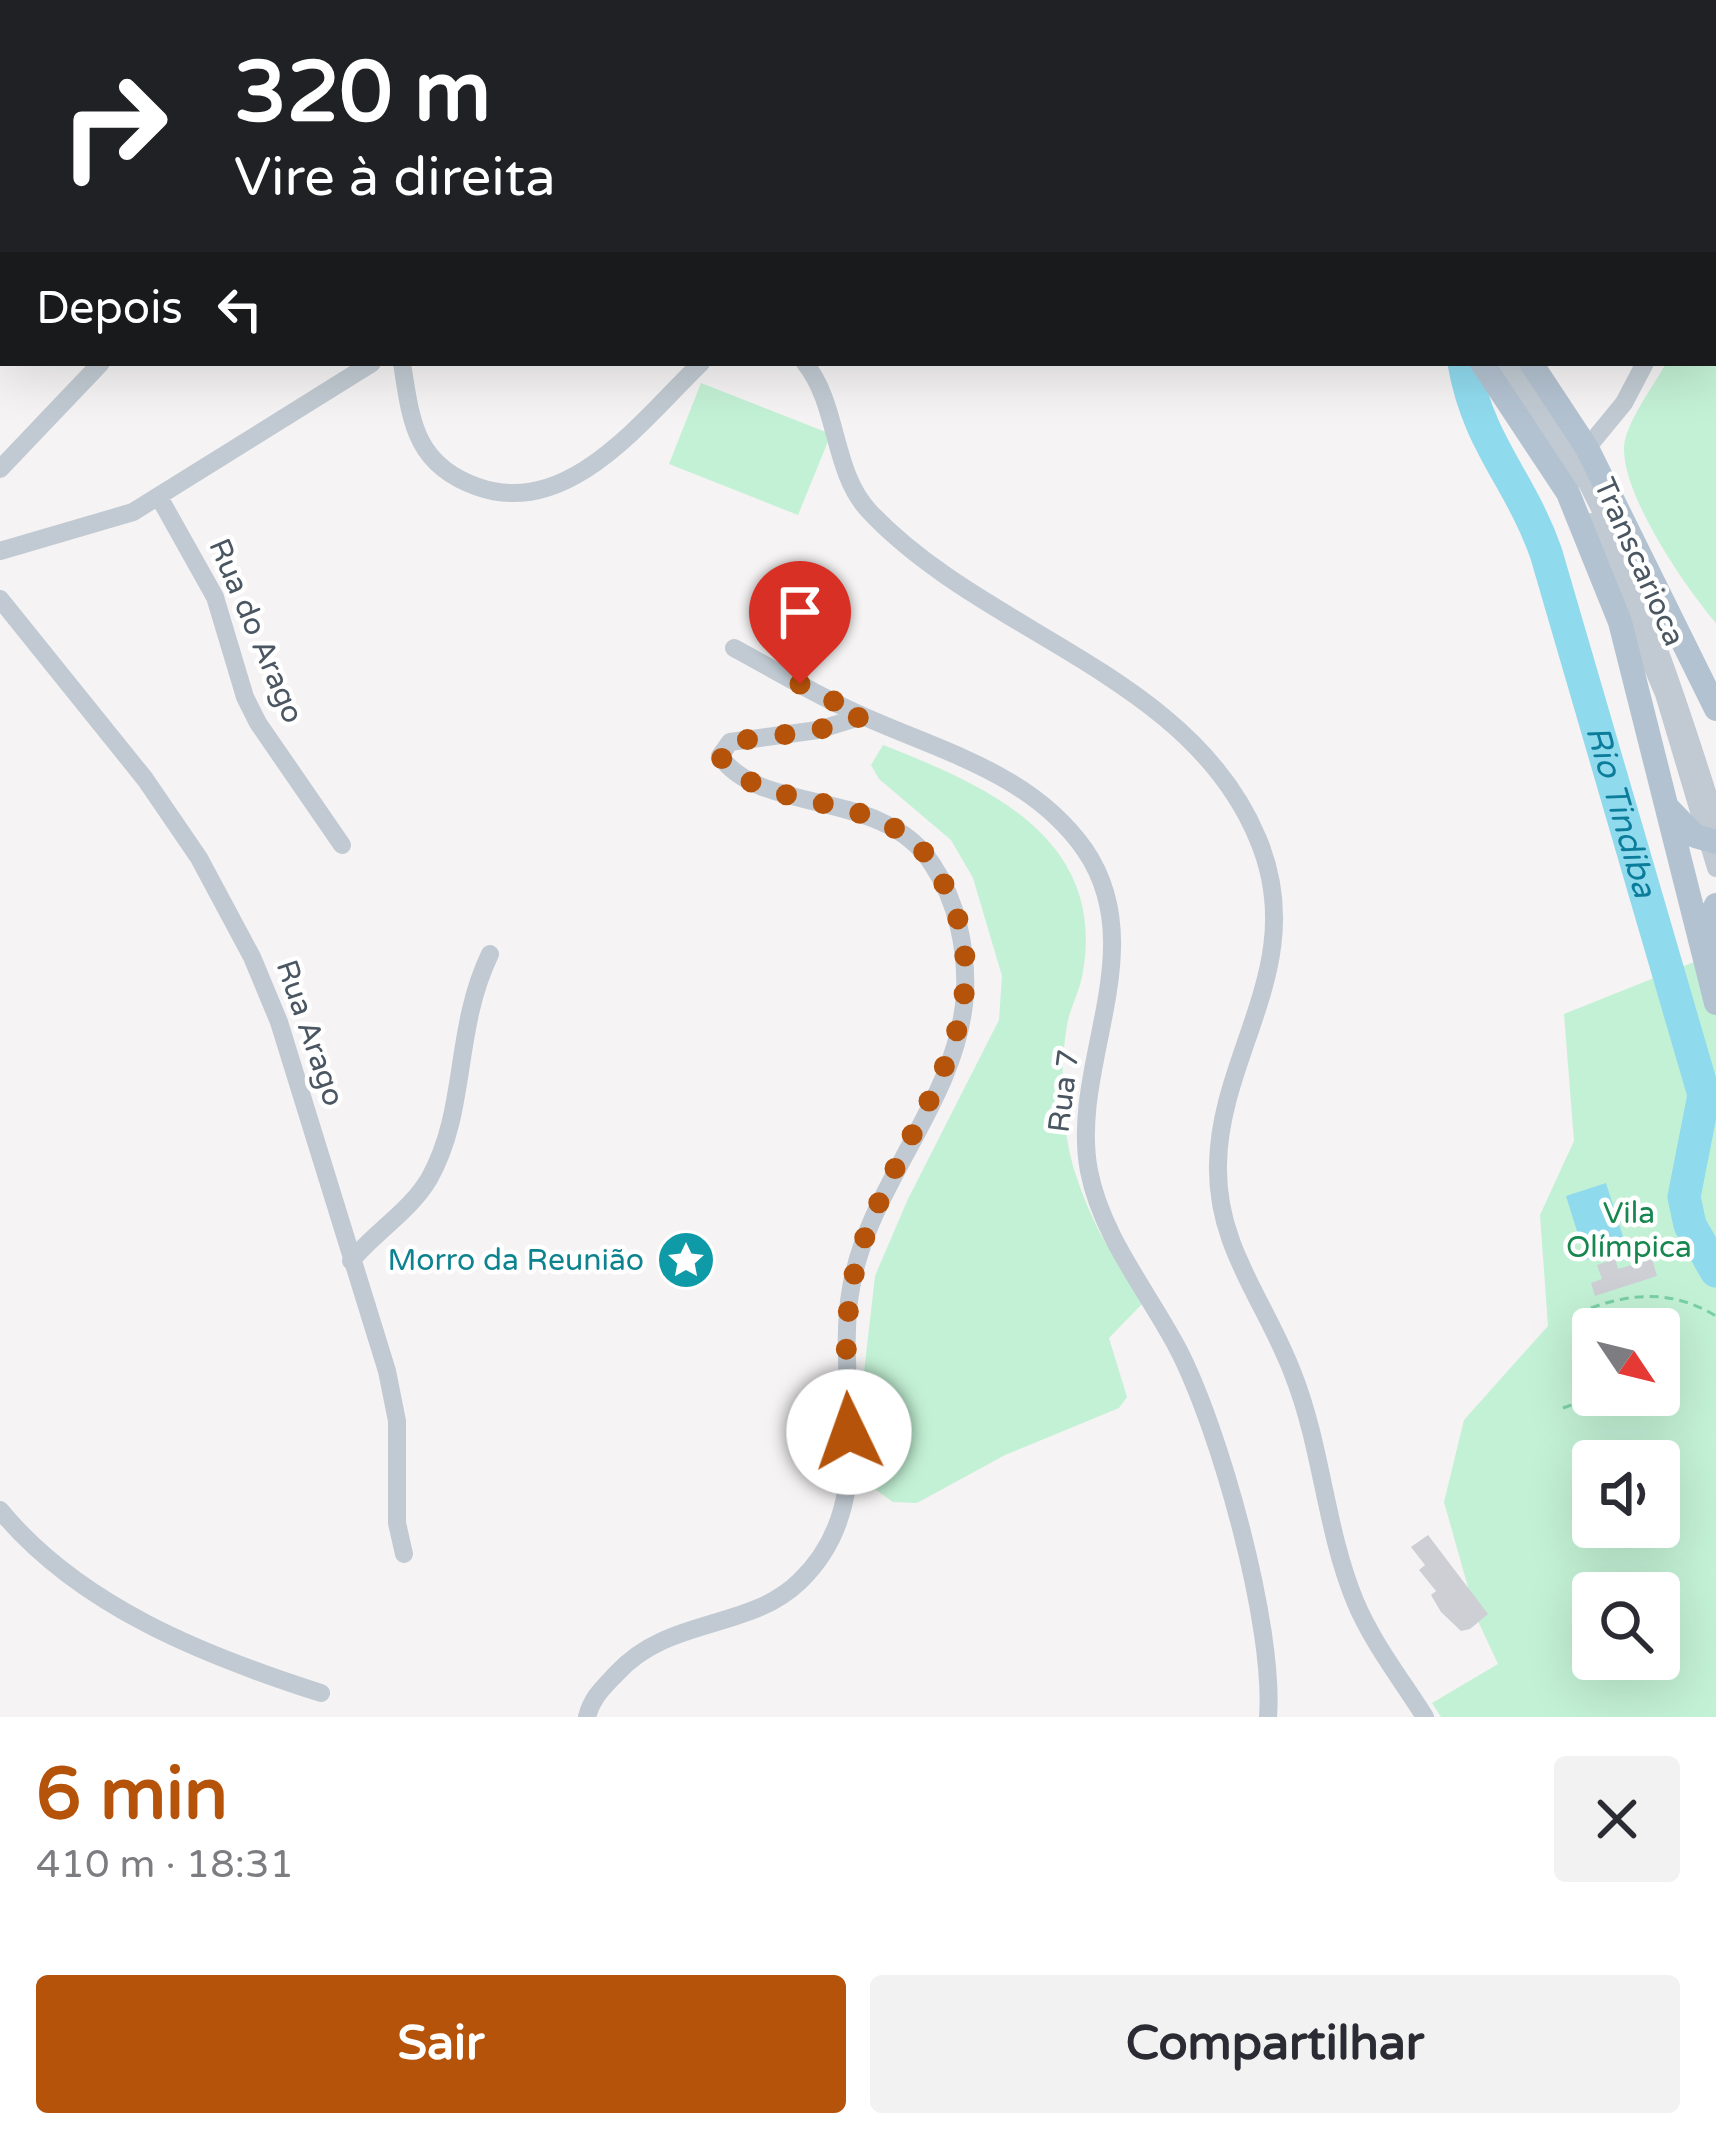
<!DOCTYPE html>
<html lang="pt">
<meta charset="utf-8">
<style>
:root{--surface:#fff;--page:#f2f2f3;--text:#2b2b33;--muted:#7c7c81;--accent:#b45309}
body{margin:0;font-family:"Varela Round",sans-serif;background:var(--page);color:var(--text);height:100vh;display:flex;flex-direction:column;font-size:45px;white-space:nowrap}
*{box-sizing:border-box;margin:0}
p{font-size:39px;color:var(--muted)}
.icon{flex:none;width:66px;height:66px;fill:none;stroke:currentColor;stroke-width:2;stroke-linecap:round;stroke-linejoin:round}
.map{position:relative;height:1717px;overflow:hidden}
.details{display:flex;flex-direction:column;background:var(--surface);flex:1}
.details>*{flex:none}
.top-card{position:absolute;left:0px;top:0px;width:1716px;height:366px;box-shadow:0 12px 48px #0002;background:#202124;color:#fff;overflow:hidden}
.needle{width:78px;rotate:125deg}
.fabs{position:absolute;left:1572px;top:1308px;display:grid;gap:24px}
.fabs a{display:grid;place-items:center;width:108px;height:108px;border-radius:12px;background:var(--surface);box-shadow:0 12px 48px #0002;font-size:60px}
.pin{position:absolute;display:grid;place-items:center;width:102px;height:102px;color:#fff;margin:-123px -51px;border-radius:50% 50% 50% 0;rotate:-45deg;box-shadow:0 0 12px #0007}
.pin .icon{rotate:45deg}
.me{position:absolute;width:132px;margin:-66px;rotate:357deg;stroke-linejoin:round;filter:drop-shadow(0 0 9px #0008)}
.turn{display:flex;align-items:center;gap:42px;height:252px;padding:0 36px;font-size:54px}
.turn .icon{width:156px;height:156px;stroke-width:2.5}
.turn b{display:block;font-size:84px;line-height:102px}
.then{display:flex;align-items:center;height:114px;padding:0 36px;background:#0003;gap:24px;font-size:45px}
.round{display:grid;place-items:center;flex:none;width:126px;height:126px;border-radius:12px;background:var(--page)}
.overview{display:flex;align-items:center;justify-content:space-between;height:204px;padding:0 36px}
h1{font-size:72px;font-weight:700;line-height:90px;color:var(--accent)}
.button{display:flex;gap:24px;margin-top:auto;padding:24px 36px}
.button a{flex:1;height:138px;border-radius:12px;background:var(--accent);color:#fff;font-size:48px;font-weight:700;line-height:138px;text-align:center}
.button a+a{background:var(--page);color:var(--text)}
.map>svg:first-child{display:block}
.green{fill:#c3f1d5;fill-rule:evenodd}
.water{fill:#90daee}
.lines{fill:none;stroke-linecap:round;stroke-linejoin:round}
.river{stroke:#90daee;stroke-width:33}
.building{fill:#cdcfd5}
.path{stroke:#7ad0a6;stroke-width:3;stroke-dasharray:9 6;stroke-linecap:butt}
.minor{stroke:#c1cad2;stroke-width:18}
.major{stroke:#b3c2d1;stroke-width:24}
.route{stroke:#b45309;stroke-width:21;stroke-dasharray:0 37.8}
.labels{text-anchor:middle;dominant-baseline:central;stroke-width:9;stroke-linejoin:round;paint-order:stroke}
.street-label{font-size:30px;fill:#4a5661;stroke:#fff}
.park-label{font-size:30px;fill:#17864f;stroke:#fff}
.culture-label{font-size:30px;fill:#0d838f;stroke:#fff;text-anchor:end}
.water-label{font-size:33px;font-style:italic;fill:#0c7c9b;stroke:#fff}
</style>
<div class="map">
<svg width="1716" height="1717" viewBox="0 0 1716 1717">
<rect width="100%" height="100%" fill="#f5f3f3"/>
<path class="green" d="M1713 272H1716V623C1685 587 1623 496 1624 448 1625 423 1654 386 1666 363H1713Z
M701 383 831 434 798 515 669 464Z
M883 745C988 786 1109 839 1082 977 1079 991 1072 1005 1068 1020 1059 1066 1061 1121 1073 1166 1080 1190 1093 1221 1105 1242 1118 1263 1137 1280 1142 1304L1109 1338 1127 1397 1119 1408 1005 1455 917 1503 893 1502 872 1487 862 1390 875 1276 908 1199 999 1020 1002 976 973 878 951 840 879 779 871 765Z
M1699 960 1716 1015V1717H1441L1432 1703 1498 1664 1477 1619 1444 1502 1464 1420 1548 1326 1540 1215 1574 1141 1564 1014ZM1593 1329H1659V1395H1593ZM1593 1461H1659V1527H1593ZM1593 1593H1659V1659H1593Z"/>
<path class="water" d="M1606 1183 1626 1246 1586 1260 1566 1196Z"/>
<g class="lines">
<g class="river">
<path d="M1388 0V3"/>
<path id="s1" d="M1464 363C1478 444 1520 479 1546 553L1704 1095 1684 1197 1690 1225 1716 1271"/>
</g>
</g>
<path class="building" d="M1615 1259 1618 1269 1652 1259 1657 1276 1595 1296 1591 1283 1602 1279 1597 1265Z
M1428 1535 1488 1614 1470 1629 1461 1631 1441 1612 1431 1595 1436 1591 1419 1570 1425 1565 1411 1547Z"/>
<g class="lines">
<path class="path" d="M1541 3 1543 0
M1591 1308C1635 1292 1675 1291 1716 1316
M1659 1376 1664 1375
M1563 1408 1600 1395"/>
<path class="minor" d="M189 0 192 3
M757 0 761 3
M1087 0 1091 3
M1109 0 1113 3
M1574 0 1577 3
M554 3 557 0
M1713 155 1716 151
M402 363C411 422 415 465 478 487 569 519 644 418 701 363
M805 363C839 406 832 471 869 511 984 634 1190 674 1258 839 1310 963 1220 1051 1218 1164 1216 1247 1265 1300 1293 1374 1322 1447 1325 1528 1355 1601 1372 1642 1401 1679 1425 1717
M1497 363 1571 481
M1516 363C1613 504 1666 659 1716 821
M1587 448 1624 403 1645 363
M0 469 101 363
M159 497 215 597 245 697 258 723 342 845
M1591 522 1664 694 1716 868
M0 551 133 512 372 363
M0 599 145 779 199 858 252 957 279 1022 387 1371 397 1421V1523L404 1554
M734 648C777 671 819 697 863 716 943 752 1032 774 1085 850 1153 950 1069 1066 1089 1171 1102 1237 1147 1290 1178 1349 1220 1430 1275 1627 1268 1717
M351 1261C375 1232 410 1211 429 1179 468 1110 453 1031 490 954
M0 1510C79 1606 205 1656 321 1693
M587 1717C592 1697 603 1688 617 1673 670 1616 749 1631 800 1581 883 1501 833 1388 851 1288 869 1183 958 1101 965 994 967 949 957 901 932 864 883 787 761 816 720 756L730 742 818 730 863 716"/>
<path class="major" d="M1063 0 1067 3
M1136 0 1140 3
M1482 363 1568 493 1620 622 1716 1003
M1531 363 1587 448 1716 709
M1670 810 1695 836 1716 842
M1708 947 1706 924 1716 905"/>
</g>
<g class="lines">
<path class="route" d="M800 684 863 716 818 730 730 742 720 756C762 817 885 786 934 866 1024 1014 896 1124 858 1259 842 1315 846 1375 849 1432"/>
</g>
<defs>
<symbol id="sight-disc" viewBox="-11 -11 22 22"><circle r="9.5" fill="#0f9aa8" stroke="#fff"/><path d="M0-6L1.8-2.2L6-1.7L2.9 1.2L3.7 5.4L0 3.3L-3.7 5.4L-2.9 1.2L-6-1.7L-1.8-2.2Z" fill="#fff"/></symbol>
</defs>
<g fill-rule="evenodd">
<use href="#sight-disc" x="653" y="1227" width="66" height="66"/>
</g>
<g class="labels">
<g class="street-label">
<text transform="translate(1639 562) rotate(66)">Transcarioca</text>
<text transform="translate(256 631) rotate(67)">Rua do Arago</text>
<text transform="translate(310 1033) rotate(71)">Rua Arago</text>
<text transform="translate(1064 1091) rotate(-83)">Rua 7</text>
</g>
<g class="park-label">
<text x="1629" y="1213">Vila<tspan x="1629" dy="34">Olímpica</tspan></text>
</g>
<g class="culture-label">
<text x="644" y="1260">Morro da Reunião</text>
</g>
<g class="water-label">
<text stroke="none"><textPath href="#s1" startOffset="477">Rio Tindiba</textPath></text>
</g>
</g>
</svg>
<div class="fabs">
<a><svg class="needle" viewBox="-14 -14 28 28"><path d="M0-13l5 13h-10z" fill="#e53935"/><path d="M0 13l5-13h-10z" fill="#7c7c81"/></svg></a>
<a><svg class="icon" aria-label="sound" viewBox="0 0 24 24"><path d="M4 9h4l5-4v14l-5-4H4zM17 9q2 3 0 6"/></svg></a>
<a><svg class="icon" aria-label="search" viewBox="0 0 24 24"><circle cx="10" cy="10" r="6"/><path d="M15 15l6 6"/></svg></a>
</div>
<div class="pin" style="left:800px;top:684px;background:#d93025"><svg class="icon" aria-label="arrive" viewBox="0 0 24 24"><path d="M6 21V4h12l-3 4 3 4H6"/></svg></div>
<svg class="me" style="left:849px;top:1432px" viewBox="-20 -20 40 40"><circle r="19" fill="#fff"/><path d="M0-13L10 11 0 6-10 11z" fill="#b45309"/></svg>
<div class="top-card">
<div class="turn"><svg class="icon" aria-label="right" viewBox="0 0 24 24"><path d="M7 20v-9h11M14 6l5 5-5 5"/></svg><div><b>320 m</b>Vire à direita</div></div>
<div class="then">Depois<svg class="icon" aria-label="left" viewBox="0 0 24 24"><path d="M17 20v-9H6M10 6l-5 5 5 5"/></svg></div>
</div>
</div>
<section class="details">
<div class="overview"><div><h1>6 min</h1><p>410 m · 18:31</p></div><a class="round"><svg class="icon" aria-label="close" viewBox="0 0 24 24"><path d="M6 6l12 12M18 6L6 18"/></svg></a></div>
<div class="button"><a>Sair</a><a>Compartilhar</a></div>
</section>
